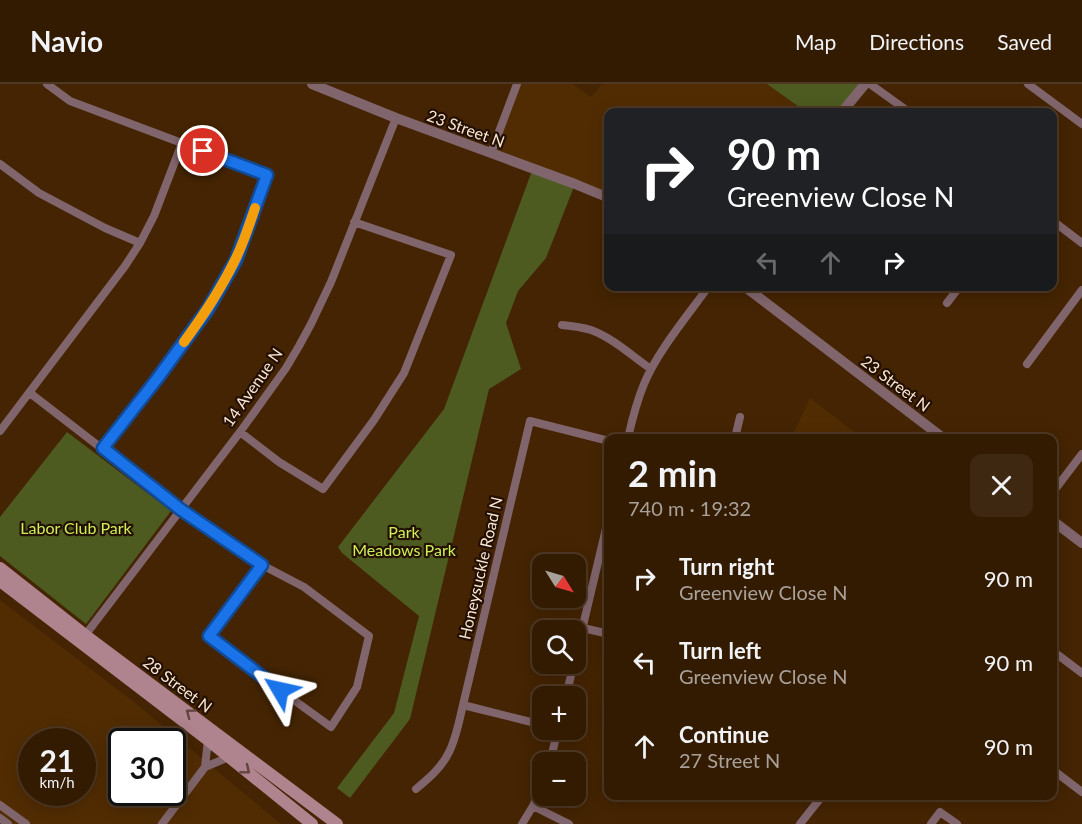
<!DOCTYPE html>
<meta charset="utf-8">
<style>
:root{--surface:#331b02;--page:#3e2811;--text:#f1f3f6;--muted:#a9a199;--line:#4e3924}
body{margin:0;font-family:Lato,sans-serif;background:var(--page);color:var(--text);height:100vh;display:flex;flex-direction:column;font-size:22px;white-space:nowrap}
*{box-sizing:border-box;margin:0}
p{font-size:20px;color:var(--muted)}
.icon{flex:none;width:33px;height:33px;fill:none;stroke:currentColor;stroke-width:2;stroke-linecap:round;stroke-linejoin:round}
.map{position:relative;flex:1;overflow:hidden}
.sheet{position:absolute;left:604px;top:350px;width:453px;height:366px;display:flex;flex-direction:column;background:var(--surface);border-radius:12px;box-shadow:0 3px 15px #0003,0 0 0 2px var(--line)}
.sheet>*{flex:none}
.banner{position:absolute;left:604px;top:24px;width:453px;height:183px;border-radius:12px;box-shadow:0 3px 15px #0003,0 0 0 2px var(--line);background:#202124;color:#fff;overflow:hidden}
.needle{width:39px;rotate:127deg}
.fabs{position:absolute;left:532px;top:470px;display:grid;gap:12px}
.fabs a{display:grid;place-items:center;width:54px;height:54px;border-radius:12px;background:var(--surface);box-shadow:0 3px 15px #0003,0 0 0 2px var(--line);font-size:30px}
.speed{position:absolute;left:18px;top:644px;display:flex;gap:12px;font-size:30px;font-weight:700;text-align:center}
.speed>*{display:grid;place-content:center;width:78px;height:78px;border-radius:50%;background:var(--surface);box-shadow:0 3px 15px #0003,0 0 0 2px var(--line);line-height:1}
.speed small{font-size:15px;font-weight:400}
.speed .limit{border:3px solid #111;border-radius:9px;background:#fff;color:#111}
.pin{position:absolute;display:grid;place-items:center;width:51px;height:51px;color:#fff;margin:-26px;border:3px solid #fff;border-radius:50%;box-shadow:0 2px 6px #0007}
.me{position:absolute;width:66px;margin:-33px;rotate:306deg;stroke-linejoin:round;filter:drop-shadow(0 0 4px #0008)}
.turn{display:flex;align-items:center;gap:21px;height:126px;padding:0 24px;font-size:27px}
.turn .icon{width:78px;height:78px;stroke-width:2.5}
.turn b{display:block;font-size:42px;line-height:51px}
.lanes{display:flex;align-items:center;height:57px;padding:0 24px;background:#0003;justify-content:center;gap:30px;direction:ltr}
.lanes .off{opacity:.35}
.round{display:grid;place-items:center;flex:none;width:63px;height:63px;border-radius:12px;background:var(--page)}
.head{display:flex;align-items:center;justify-content:space-between;height:102px;padding:0 24px}
h1{font-size:36px;font-weight:700;line-height:45px}
ul{padding:0;list-style:none}
li{display:flex;align-items:center;gap:18px;height:84px;padding:0 24px}
li div{flex:1}
li b{display:block;font-size:22px}
li em{font-style:normal}
header{display:flex;align-items:center;gap:36px;box-sizing:border-box;height:84px;padding:0 30px;background:var(--surface);border-bottom:2px solid var(--line)}
header strong{font-size:28px}
nav{display:flex;gap:33px;margin-inline-start:auto;font-size:21px}
.map>svg:first-child{display:block}
.built{fill:#512c03;fill-rule:evenodd}
.green{fill:#4d5b21}
.lines{fill:none;stroke-linecap:round;stroke-linejoin:round}
.minor{stroke:#81656c;stroke-width:8}
.tertiary{stroke:#81656c;stroke-width:10}
.secondary{stroke:#b0848f;stroke-width:12}
.oneway{stroke:#624441}
.route-casing{stroke:#114b97;stroke-width:15}
.route{stroke:#1a73e8;stroke-width:10}
.slow{stroke:#f59e0b;stroke-width:10}
.labels{text-anchor:middle;dominant-baseline:central;stroke-width:4.5;stroke-linejoin:round;paint-order:stroke}
.street-label{font-size:16px;fill:#fbe6d4;stroke:#231002}
.park-label{font-size:16px;fill:#ccf154;stroke:#231002}
</style>
<header>
<strong>Navio</strong>
<nav><a>Map</a><a>Directions</a><a>Saved</a></nav>
</header>
<div class="map">
<svg width="1082" height="740" viewBox="0 0 1082 740">
<rect width="100%" height="100%" fill="#442402"/>
<path class="built" d="M517 0H573L591 13 602 0H767L806 28H609V114L491 69Z
M810 314 862 354H791Z
M0 516 134 618 281 740H0ZM32 657H82V708H32ZM122 657H172V708H122Z"/>
<path class="green" d="M767 0H865L842 28H806Z
M533 84 575 100 546 174 518 207 506 239 521 285 489 305 410 635 350 714 337 704 394 629 419 532 342 469 338 463 444 325Z
M67 348 171 427 86 540 0 472V433Z"/>
<g class="lines">
<path class="minor" d="M47 0 70 17 267 91 236 175 208 225 157 295 103 364
M870 0 909 28
M1028 0 1082 40
M491 69 517 0
M0 80 39 109 105 144 140 159
M1053 137 1082 159
M947 219 960 202
M562 241C572 242 581 243 591 246 613 254 632 272 651 285
M1027 280 1082 206
M30 309 180 425 262 481 304 503 369 552 357 603 331 643 240 577 209 552 262 481
M0 347 125 182 140 159 154 132 182 59
M240 348 279 378 323 405 374 336 404 289 451 171 354 138
M628 354C632 336 637 317 644 300 657 268 688 231 709 202
M735 354 740 333
M1053 408 1082 370
M583 544 609 550
M83 554 240 348 286 284 299 262 311 240 331 198 396 34
M576 571 609 432
M1053 578 1058 571 1082 589
M566 612 574 579
M463 621 543 641
M550 678 558 645
M205 683 208 656
M1053 686 1082 708
M416 705C428 695 441 684 448 670 456 656 459 637 463 621L530 337 609 357
M0 721 26 740
M533 722 569 740
M0 734 8 740
M162 740 205 683 229 673
M522 740 533 722 543 699
M800 740 823 711
M931 740 940 728 957 740"/>
<path class="tertiary" d="M312 0 396 34 575 100 609 114
M842 28 865 0
M744 202 943 354
M1053 437 1082 459"/>
<path class="secondary" d="M0 484 85 551 337 740
M0 497 208 656 312 740"/>
</g>
<defs><path id="oneway-chevron" d="M-2-3.5L2.5 0L-2 3.5" fill="none" stroke-width="1.6" stroke-linecap="round" stroke-linejoin="round" transform="scale(1.5)"/></defs>
<g class="oneway">
<use href="#oneway-chevron" transform="translate(190 629) rotate(-143)"/>
<use href="#oneway-chevron" transform="translate(246 686) rotate(39)"/>
</g>
<g class="lines">
<defs>
<path id="route" d="M203 67 267 91 236 176 208 225 157 295 103 364 180 425 262 481 209 552 280 606"/>
</defs>
<use href="#route" class="route-casing"/>
<use href="#route" class="route"/>
<path class="slow" d="M184 258C203 232 220 207 234 178 243 161 249 142 255 124"/>
</g>
<g class="labels">
<g class="street-label">
<text transform="translate(466 44) rotate(20)">23 Street N</text>
<text transform="translate(896 299) rotate(37)">23 Street N</text>
<text transform="translate(252 303) rotate(-55)">14 Avenue N</text>
<text transform="translate(480 484) rotate(-77)">Honeysuckle Road N</text>
<text transform="translate(178 600) rotate(37)">28 Street N</text>
</g>
<g class="park-label">
<text x="76" y="443">Labor Club Park</text>
<text x="404" y="447">Park<tspan x="404" dy="18">Meadows Park</tspan></text>
</g>
</g>
</svg>
<div class="fabs">
<a><svg class="needle" viewBox="-14 -14 28 28"><path d="M0-13l5 13h-10z" fill="#e53935"/><path d="M0 13l5-13h-10z" fill="#a9a199"/></svg></a>
<a><svg class="icon" aria-label="search" viewBox="0 0 24 24"><circle cx="10" cy="10" r="6"/><path d="M15 15l6 6"/></svg></a>
<a>+</a>
<a>−</a>
</div>
<div class="speed"><div>21<small>km/h</small></div><div class="limit">30</div></div>
<div class="pin" style="left:203px;top:67px;background:#d93025"><svg class="icon" aria-label="arrive" viewBox="0 0 24 24"><path d="M6 21V4h12l-3 4 3 4H6"/></svg></div>
<svg class="me" style="left:280px;top:606px" viewBox="-20 -20 40 40"><path d="M0-17L14 15 0 8-14 15z" fill="#1a73e8" stroke="#fff" stroke-width="4"/></svg>
<div class="banner">
<div class="turn"><svg class="icon" aria-label="right" viewBox="0 0 24 24"><path d="M7 20v-9h11M14 6l5 5-5 5"/></svg><div><b>90 m</b>Greenview Close N</div></div>
<div class="lanes"><svg class="icon off" aria-label="left" viewBox="0 0 24 24"><path d="M17 20v-9H6M10 6l-5 5 5 5"/></svg><svg class="icon off" aria-label="ahead" viewBox="0 0 24 24"><path d="M12 20V5M6 11l6-6 6 6"/></svg><svg class="icon" aria-label="right" viewBox="0 0 24 24"><path d="M7 20v-9h11M14 6l5 5-5 5"/></svg></div>
</div>
<section class="sheet">
<div class="head"><div><h1>2 min</h1><p>740 m · 19:32</p></div><a class="round"><svg class="icon" aria-label="close" viewBox="0 0 24 24"><path d="M6 6l12 12M18 6L6 18"/></svg></a></div>
<ul>
<li><svg class="icon" aria-label="right" viewBox="0 0 24 24"><path d="M7 20v-9h11M14 6l5 5-5 5"/></svg><div><b>Turn right</b><p>Greenview Close N</p></div><em>90 m</em></li>
<li><svg class="icon" aria-label="left" viewBox="0 0 24 24"><path d="M17 20v-9H6M10 6l-5 5 5 5"/></svg><div><b>Turn left</b><p>Greenview Close N</p></div><em>90 m</em></li>
<li><svg class="icon" aria-label="ahead" viewBox="0 0 24 24"><path d="M12 20V5M6 11l6-6 6 6"/></svg><div><b>Continue</b><p>27 Street N</p></div><em>90 m</em></li>
</ul>
</section>
</div>
